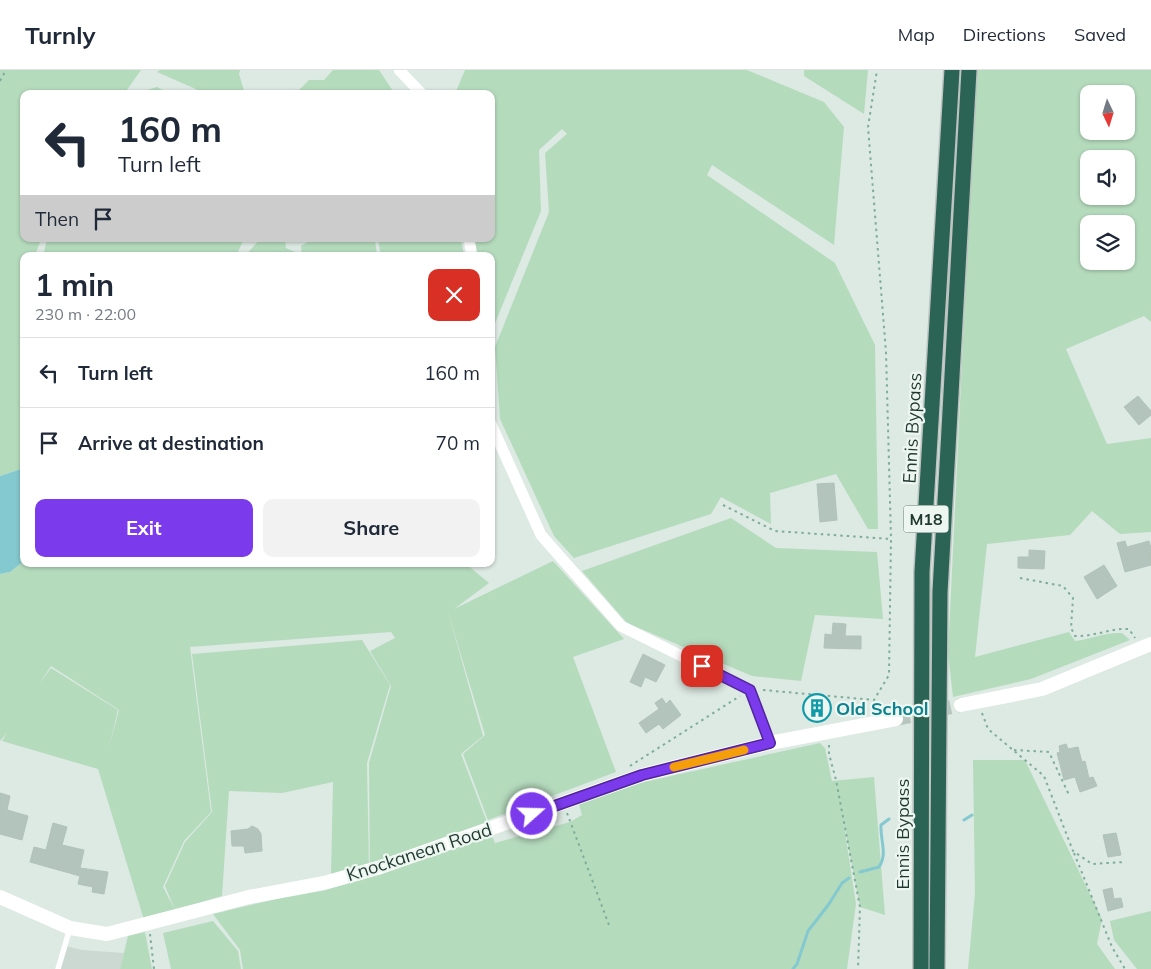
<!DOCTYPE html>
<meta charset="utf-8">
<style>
:root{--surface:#fff;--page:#f2f2f3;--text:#1f2937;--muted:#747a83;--line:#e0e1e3;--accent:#7c3aed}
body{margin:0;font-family:Mulish,sans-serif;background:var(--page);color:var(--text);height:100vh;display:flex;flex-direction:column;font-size:19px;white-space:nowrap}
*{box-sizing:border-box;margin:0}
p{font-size:16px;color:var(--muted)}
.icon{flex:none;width:28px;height:28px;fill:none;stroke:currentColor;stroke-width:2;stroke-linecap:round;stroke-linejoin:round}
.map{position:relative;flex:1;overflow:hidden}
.side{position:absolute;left:20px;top:182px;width:475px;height:315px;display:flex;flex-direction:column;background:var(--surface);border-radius:10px;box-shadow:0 1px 4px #0004}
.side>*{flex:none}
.banner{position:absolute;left:20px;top:20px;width:475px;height:152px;border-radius:10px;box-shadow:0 1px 4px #0004;background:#fff;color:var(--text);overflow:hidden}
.needle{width:32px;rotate:176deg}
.controls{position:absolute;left:1080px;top:15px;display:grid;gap:10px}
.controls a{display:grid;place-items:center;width:55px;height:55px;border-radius:10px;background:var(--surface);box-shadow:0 1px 4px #0004;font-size:25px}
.pin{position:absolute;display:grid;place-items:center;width:42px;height:42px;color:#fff;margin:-21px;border-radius:10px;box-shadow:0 2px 8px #0006}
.me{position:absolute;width:55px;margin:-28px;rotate:70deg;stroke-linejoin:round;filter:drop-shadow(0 0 4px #0008)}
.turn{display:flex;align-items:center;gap:18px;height:105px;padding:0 15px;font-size:22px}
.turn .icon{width:65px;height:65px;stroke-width:2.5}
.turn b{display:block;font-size:35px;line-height:42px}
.then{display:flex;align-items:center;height:48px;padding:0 15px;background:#0003;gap:10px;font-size:19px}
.round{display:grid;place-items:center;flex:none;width:52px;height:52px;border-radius:10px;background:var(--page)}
.head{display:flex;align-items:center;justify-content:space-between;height:85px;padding:0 15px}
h1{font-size:30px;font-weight:700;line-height:38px}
.button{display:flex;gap:10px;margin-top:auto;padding:10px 15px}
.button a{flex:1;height:58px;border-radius:10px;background:var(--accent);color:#fff;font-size:20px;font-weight:700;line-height:58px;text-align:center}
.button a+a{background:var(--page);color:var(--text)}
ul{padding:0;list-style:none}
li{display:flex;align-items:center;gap:15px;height:70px;padding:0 15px;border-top:1px solid var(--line)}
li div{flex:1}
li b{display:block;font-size:19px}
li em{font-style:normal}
header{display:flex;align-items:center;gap:30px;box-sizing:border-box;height:70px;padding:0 25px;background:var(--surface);border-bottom:1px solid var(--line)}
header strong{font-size:24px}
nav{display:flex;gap:28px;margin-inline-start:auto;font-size:18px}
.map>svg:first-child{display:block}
.built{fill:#cbd9d2}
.green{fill:#b5dbbd;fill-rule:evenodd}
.water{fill:#84c9cf}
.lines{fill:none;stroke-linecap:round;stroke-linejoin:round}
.stream{stroke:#84c9cf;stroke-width:3}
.building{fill:#b3c4bc;stroke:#b0c3b9}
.tertiary-tunnel{stroke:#b7c6bf;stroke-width:14;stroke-dasharray:14 7;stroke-linecap:butt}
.motorway-casing{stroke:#bcc3c1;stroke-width:18}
.path{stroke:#7dad9b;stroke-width:2;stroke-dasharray:2.5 4;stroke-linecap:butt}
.service{stroke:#fff;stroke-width:5.5}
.minor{stroke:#fff;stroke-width:11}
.tertiary{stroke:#fff;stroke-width:14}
.motorway{stroke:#2b6454;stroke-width:15}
.route-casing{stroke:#51269a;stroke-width:12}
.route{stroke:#7c3aed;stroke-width:9}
.slow{stroke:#f59e0b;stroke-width:9}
.labels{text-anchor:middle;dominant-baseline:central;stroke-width:4.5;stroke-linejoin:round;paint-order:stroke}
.shield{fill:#edf6f1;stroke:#5d716a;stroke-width:1}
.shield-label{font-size:16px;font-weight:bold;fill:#1f3830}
.street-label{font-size:18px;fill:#1f3830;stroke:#edf6f1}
.culture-label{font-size:18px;font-weight:bold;fill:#0d838f;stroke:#edf6f1;text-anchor:start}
</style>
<header>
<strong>Turnly</strong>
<nav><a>Map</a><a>Directions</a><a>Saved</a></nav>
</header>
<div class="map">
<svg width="1151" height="899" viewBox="0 0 1151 899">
<rect width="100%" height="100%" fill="#dde9e3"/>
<path class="built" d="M66 876 82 880 124 883 120 899H60Z"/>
<path class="green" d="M0 0H141L124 24H24V169H41L35 186H24V398L0 406Z
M160 0H240L239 4 245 24H207L157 2Z
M333 0H379L395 24H295L309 10H324Z
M465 0H747L824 32 844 57 834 175 712 95 707 105 835 193 875 275 878 459H868L836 404 770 423 771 454 721 427 711 444 574 488 554 466 500 349 495 277 549 142 545 83 567 64 562 59 539 80 541 141 491 263V186H476L474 169H491V24H455Z
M804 0H868L864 44 804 6Z
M976 0H1151V252L1144 246 1066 279 1107 374 1151 368V462L1120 464 1092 441 1070 465 987 474 975 587 1069 562 1075 571C1091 569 1106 562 1122 563L1130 570 1031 609 953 627 948 584ZM1089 24H1126V61H1089ZM1089 89H1126V126H1089ZM1089 154H1126V191H1089Z
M157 17 171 24H138V23Z
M47 169H244L236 186H43Z
M260 169H285L286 178 295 182V186H245Z
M312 169H375L377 186H302L301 176Z
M378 169H461L464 186H381Z
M731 448 776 478 877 482 883 549 815 545 801 611 752 606 627 553 582 501Z
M24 491V494H466L489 513 454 539 553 491 624 569 573 587 616 702 488 750 463 684 485 665 448 542 483 666 461 684 495 773 570 752 582 745 579 734 644 712 820 673 825 678 832 711 874 707 885 845 860 837 843 749 856 834 847 899H243L240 880 213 844 370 807 369 693 391 616 370 581 395 568 391 562 190 577 211 742 184 771 163 817 175 840 144 850 98 699 2 671 7 663 0 671V504L10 502ZM51 596 119 640 109 677 118 640 51 598 39 614Z
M362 570 390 615 367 693 369 797 331 805 333 712 282 723 229 721 222 826 175 840 165 816 185 772 212 742 192 584Z
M973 690H1025L1102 849 1097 874 1115 899H968L975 823Z
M1151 841V899H1137L1114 870 1110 851Z
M213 851 238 881 241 899H171L163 863Z
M145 862 152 899H120L128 866Z"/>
<path class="water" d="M24 398V491L10 502 0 504V406Z"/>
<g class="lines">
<path class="stream" d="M964 750 972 745
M860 802 879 797C888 783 880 771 881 755L889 749
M793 899 797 894 808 861 829 834 842 813 849 808"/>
</g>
<path class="building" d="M1138 326 1151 341V345L1139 355 1124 337Z
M834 413 837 450 820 452 817 414Z
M1125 471 1127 477 1149 471 1151 478V495L1125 502 1117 473Z
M1029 480 1045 481 1044 499 1018 498V487H1029Z
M1104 495 1117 516 1097 529 1084 507Z
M833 553 846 554 845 566H861V579L824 578 825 564 832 565Z
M643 584 665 595 656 612 645 607 641 617 630 612Z
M662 628 666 634 670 630 681 645 663 659 659 654 646 663 639 653 659 639 655 633Z
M805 632H828V643H805Z
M1066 674 1068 679 1078 677 1082 692 1085 691 1089 708 1093 707 1097 716 1080 722 1075 707 1064 710 1057 683 1060 682 1059 676Z
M0 723 10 726 7 740 28 746 22 770 0 764Z
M53 753 67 757 62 775 84 780 80 798 108 802 104 824 92 822 93 817 78 814 80 806 30 792 34 777 46 780Z
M252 756 258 759 261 764 262 781 245 783 244 776H232L231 761 248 759Z
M1116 763 1121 785 1108 787 1103 765Z
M1112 818 1114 829 1121 828 1123 837 1108 841 1103 820Z"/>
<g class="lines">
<path class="tertiary-tunnel" d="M896 649 961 635"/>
<defs>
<path id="motorway" d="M921 899 922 502 952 0
M937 899 940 522 969 0"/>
</defs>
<use href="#motorway" class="motorway-casing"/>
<path class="path" d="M0 11 6 0
M723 435 775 461 891 469
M1020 508 1063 516 1073 528 1071 558 1075 566C1094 567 1110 558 1129 559L1135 568
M763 620 874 630 889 605 891 469 886 282 868 57 877 0
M982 643 988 659 1044 706 1073 781 1092 794 1124 792
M829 675V684L836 710 860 837 858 899
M1014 680 1049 682 1069 725
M630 696 740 626
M567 743 609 855
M1074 783 1112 877 1125 899
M150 864 154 899"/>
<path class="service" d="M58 899 70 858"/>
<path class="minor" d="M399 0 422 24
M469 169 472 186
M491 354 541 465 621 556 750 620 770 673"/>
<path class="tertiary" d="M961 635 1042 619 1151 574
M0 827 70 858 107 864 249 827 324 813 381 797 642 705 770 673 896 649"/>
<use href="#motorway" class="motorway"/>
</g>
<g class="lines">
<defs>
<path id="route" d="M532 744 642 705 770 673 750 620 702 596"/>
</defs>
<use href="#route" class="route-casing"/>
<use href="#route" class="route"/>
<path class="slow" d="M674 697 744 680"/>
</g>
<defs>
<symbol id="building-ring" viewBox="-11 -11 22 22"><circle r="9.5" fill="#edf6f1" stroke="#0f9aa8" stroke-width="1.5"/><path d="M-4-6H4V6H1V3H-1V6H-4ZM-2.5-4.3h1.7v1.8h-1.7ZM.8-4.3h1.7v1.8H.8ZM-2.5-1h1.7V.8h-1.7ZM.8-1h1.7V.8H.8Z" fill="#0f9aa8"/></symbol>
</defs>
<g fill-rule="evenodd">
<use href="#building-ring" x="801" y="622" width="32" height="32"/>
</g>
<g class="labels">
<rect class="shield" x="903.5" y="435.5" width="45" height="27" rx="4"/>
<g class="shield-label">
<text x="926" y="449">M18</text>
</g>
<g class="street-label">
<text transform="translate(912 358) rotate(-87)">Ennis Bypass</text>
<text transform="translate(902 764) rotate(-90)">Ennis Bypass</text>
<text transform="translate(419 782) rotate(-18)">Knockanean Road</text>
</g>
<g class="culture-label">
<text x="836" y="638">Old School</text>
</g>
</g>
</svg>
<div class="controls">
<a><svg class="needle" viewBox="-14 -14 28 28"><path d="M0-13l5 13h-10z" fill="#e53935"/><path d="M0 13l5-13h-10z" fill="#747a83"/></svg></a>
<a><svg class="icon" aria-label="sound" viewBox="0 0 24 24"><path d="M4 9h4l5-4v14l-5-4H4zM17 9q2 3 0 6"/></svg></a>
<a><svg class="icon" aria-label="layers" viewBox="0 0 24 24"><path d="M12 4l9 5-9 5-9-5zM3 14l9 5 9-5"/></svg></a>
</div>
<div class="pin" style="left:702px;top:596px;background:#d93025"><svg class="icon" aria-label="arrive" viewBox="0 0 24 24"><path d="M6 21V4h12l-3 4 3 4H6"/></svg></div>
<svg class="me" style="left:532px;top:744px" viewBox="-20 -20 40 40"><circle r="17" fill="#7c3aed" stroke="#fff" stroke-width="3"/><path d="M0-11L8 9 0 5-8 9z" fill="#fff"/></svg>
<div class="banner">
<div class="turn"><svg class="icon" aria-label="left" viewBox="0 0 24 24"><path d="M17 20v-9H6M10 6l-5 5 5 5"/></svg><div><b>160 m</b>Turn left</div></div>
<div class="then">Then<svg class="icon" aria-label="arrive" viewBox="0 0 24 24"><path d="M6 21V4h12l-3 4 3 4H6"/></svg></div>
</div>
<section class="side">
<div class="head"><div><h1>1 min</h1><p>230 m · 22:00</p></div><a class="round" style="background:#d93025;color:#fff"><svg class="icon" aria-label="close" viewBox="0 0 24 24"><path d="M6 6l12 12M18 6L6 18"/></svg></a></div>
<ul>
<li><svg class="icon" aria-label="left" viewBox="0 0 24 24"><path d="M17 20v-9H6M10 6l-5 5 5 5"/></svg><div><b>Turn left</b></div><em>160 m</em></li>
<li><svg class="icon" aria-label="arrive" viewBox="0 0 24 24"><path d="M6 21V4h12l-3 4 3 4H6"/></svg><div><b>Arrive at destination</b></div><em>70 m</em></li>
</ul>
<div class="button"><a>Exit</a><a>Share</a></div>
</section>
</div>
